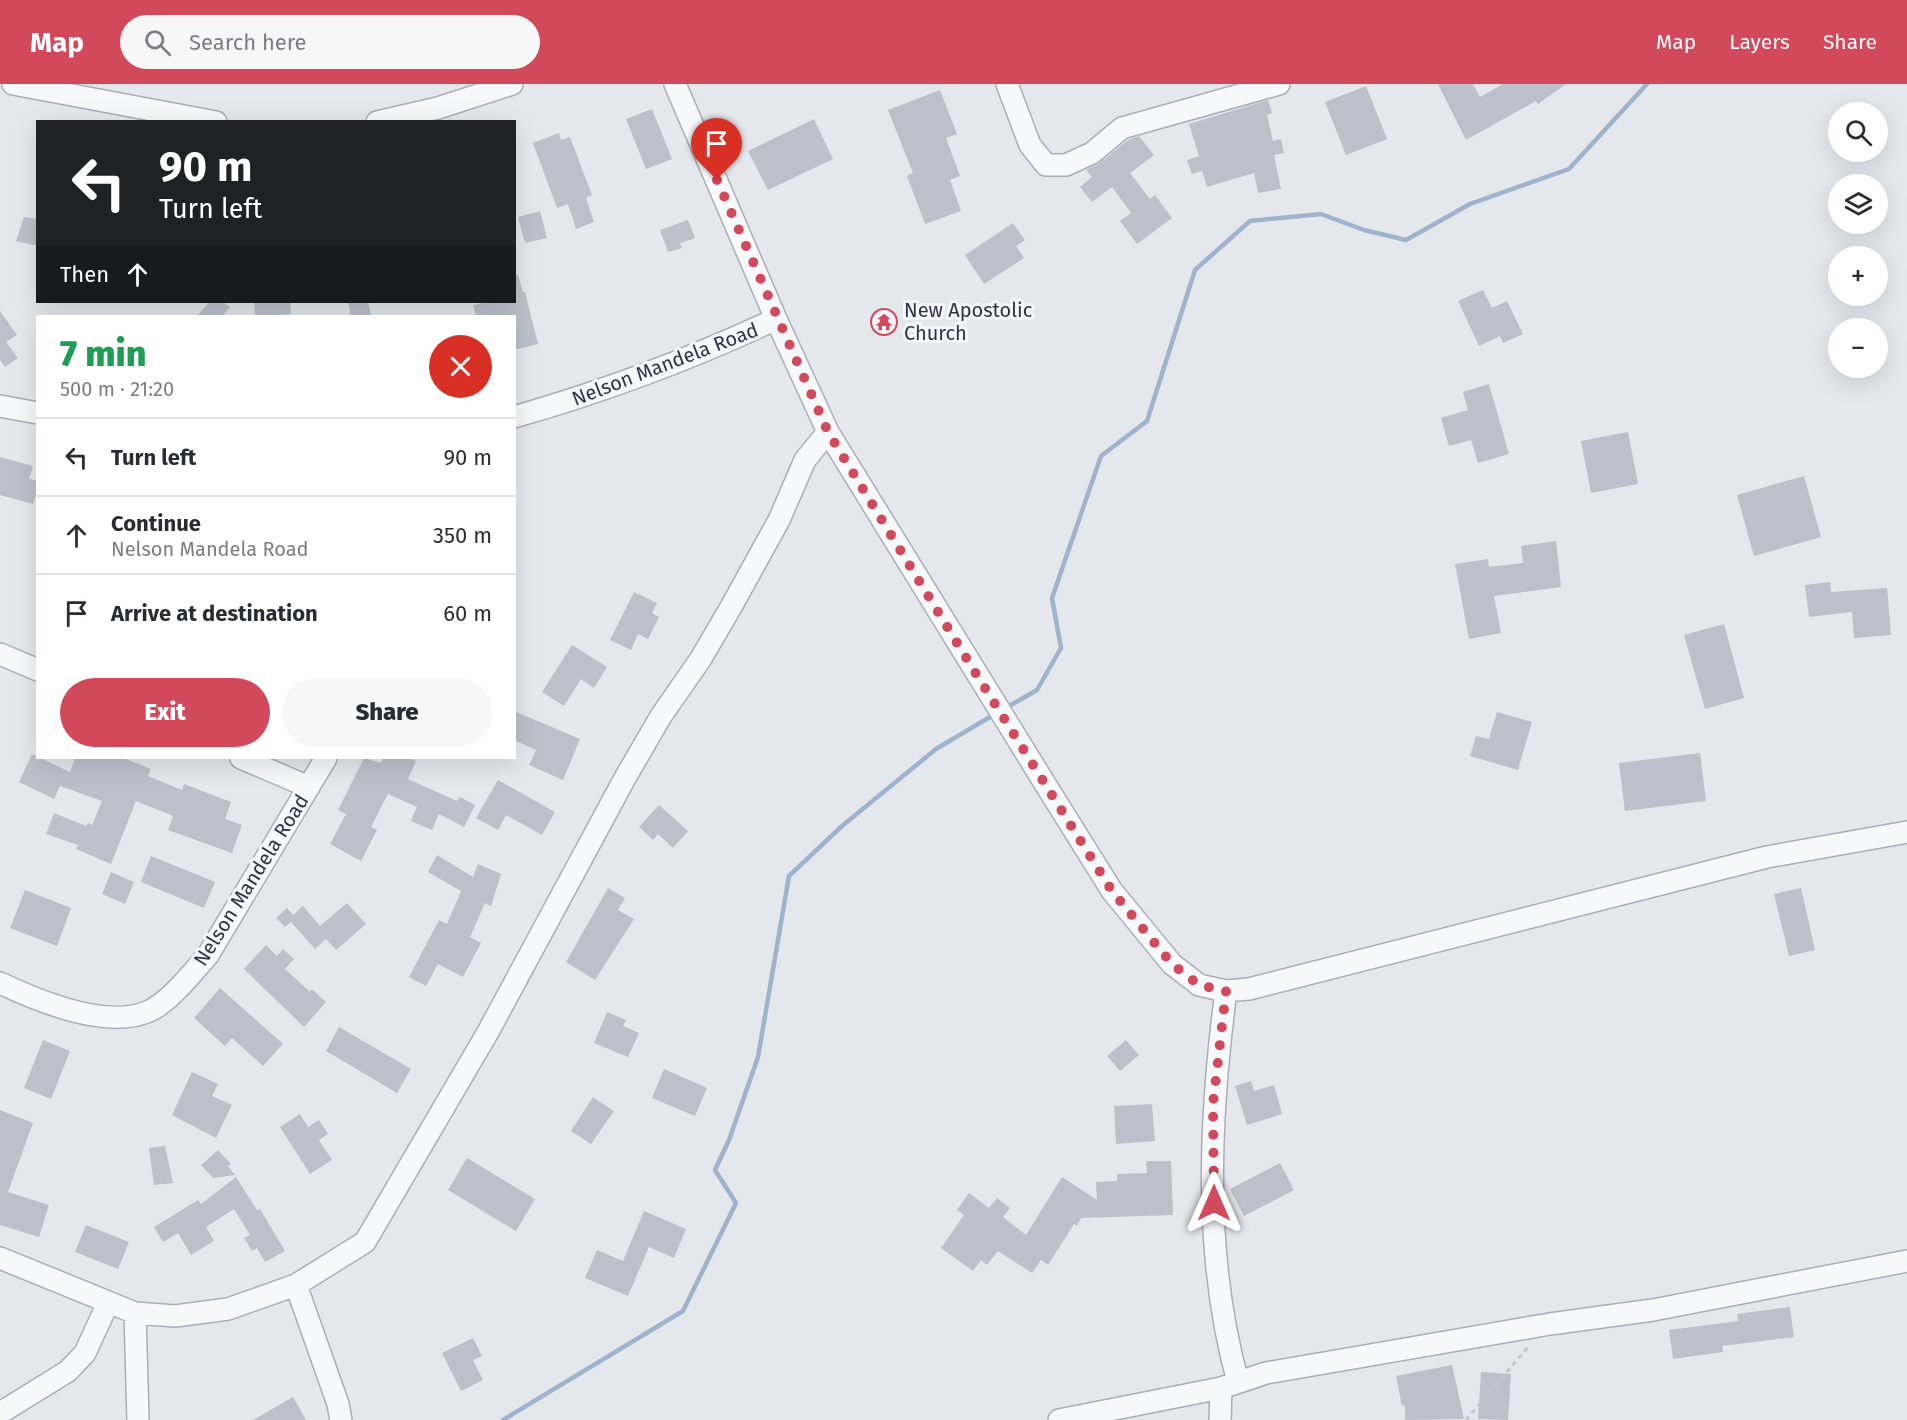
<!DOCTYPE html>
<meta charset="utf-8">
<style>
:root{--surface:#fff;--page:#f7f7f7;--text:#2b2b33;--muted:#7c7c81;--line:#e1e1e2;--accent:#d1495b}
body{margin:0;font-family:"Fira Sans",sans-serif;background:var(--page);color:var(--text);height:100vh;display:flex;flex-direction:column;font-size:22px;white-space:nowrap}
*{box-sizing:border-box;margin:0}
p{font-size:20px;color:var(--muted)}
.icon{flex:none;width:33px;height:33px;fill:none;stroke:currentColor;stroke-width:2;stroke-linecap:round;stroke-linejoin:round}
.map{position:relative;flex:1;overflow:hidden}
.side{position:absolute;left:36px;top:231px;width:480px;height:444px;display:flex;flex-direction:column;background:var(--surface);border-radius:0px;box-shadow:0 6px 24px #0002}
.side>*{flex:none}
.guide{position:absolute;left:36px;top:36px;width:480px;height:183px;border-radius:0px;box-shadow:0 6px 24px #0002;background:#202124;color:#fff;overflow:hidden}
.buttons{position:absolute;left:1828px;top:18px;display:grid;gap:12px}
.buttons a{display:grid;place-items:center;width:60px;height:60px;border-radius:50%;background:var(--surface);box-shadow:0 6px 24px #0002;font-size:30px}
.pin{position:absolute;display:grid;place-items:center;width:51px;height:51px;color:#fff;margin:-62px -26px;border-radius:50% 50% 50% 0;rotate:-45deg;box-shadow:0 0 6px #0007}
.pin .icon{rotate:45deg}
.me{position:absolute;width:66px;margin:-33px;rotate:0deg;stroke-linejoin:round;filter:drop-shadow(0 0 4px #0008)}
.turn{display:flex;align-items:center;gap:21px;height:126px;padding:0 24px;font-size:27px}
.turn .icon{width:78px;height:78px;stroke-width:2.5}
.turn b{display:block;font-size:42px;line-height:51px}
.then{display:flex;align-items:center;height:57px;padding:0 24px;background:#0003;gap:12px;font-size:22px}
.round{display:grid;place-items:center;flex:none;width:63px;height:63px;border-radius:32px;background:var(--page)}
.headline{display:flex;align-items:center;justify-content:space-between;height:102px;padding:0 24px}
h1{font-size:36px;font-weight:800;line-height:45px;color:#1e9e55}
.button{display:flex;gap:12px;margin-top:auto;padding:12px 24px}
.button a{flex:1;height:69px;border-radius:36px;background:var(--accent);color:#fff;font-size:24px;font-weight:800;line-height:69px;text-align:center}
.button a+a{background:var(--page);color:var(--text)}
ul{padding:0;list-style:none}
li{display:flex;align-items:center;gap:18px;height:78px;padding:0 24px;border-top:2px solid var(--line)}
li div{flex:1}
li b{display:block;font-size:22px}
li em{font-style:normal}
header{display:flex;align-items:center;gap:36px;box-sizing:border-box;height:84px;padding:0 30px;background:var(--accent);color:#fff}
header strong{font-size:28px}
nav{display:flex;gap:33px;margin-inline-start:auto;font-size:21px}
.search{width:420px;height:54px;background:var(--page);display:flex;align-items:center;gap:15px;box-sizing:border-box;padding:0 21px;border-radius:33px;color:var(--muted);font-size:22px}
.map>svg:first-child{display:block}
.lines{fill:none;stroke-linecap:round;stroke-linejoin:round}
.stream{stroke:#9fb4cc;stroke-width:4.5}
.building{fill:#bbc0ca}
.minor-casing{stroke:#a9aeb7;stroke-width:24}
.path{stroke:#c2c5cb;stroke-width:3;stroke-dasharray:4.5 4.5;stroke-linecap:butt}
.minor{stroke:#f7f8fa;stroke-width:21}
.route{stroke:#d1495b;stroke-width:10;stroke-dasharray:0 18}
.labels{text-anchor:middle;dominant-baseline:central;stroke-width:6;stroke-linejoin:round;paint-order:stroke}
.poi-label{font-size:20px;fill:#2b3445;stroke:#f4f6f9;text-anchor:start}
.street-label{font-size:20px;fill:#2b3445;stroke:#f4f6f9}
</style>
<header>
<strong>Map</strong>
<div class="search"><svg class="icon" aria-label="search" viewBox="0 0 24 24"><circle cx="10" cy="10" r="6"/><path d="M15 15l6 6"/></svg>Search here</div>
<nav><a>Map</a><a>Layers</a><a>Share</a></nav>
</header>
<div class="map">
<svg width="1907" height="1336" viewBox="0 0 1907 1336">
<rect width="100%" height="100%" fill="#e4e7ec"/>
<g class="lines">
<path class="stream" d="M1004 625 1037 606 1061 564 1052 514 1101 372 1147 337 1195 186 1250 137 1321 130 1364 146 1406 156 1470 120 1569 85 1647 0
M503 1336 683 1227 736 1119 715 1086 729 1056 758 973 789 792 842 742 936 665 995 630"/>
</g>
<path class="building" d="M1438 0H1473L1480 13 1503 0H1566L1538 20 1536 17 1466 56Z
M1366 2 1387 55 1346 71 1325 18Z
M940 6 957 50 946 54 960 92 950 96 961 127 925 140 907 92 913 89 888 26Z
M1268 16 1272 29 1267 31 1273 57 1281 55 1284 69 1274 71 1281 105 1258 109 1254 89 1207 103 1202 87 1192 90 1187 76 1199 72 1189 40Z
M652 25 672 75 646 85 626 35Z
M814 35 833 75 768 106 748 67Z
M559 49 561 56 570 53 592 111 586 114 594 138 576 145 568 120 557 124 533 59Z
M1139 52 1154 71 1130 89 1150 115 1155 111 1172 134 1137 160 1120 137 1131 129 1112 103 1092 118 1080 103 1092 93 1086 86 1100 79 1128 56Z
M540 127 547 154 525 159 518 133Z
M24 133 38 135V162L16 157Z
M688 136 695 154 680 159 682 164 668 168 660 146Z
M1013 139 1025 156 1016 162 1024 174 984 200 965 171Z
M514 191H518L523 208H525L538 260 514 266V232H476L473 221 488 218H514Z
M1483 206 1492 224 1507 217 1523 250 1503 259 1500 252 1479 262 1458 217Z
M209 218H223L230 223 222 232H197Z
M254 218H290L291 230 255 232Z
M348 218H368L371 231 351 232Z
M0 227 17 251 6 258 18 274 5 283 0 276Z
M1489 300 1509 370 1478 379 1471 356 1449 362 1441 334 1468 326 1463 308Z
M1628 348 1638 400 1591 409 1581 357Z
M0 373 33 382 29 395 38 397V404L33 420 0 411Z
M1804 392 1821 453 1754 472 1737 411Z
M1556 457 1561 503 1494 512 1501 549 1469 555 1455 480 1488 475 1489 483 1523 479 1521 462Z
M1830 498 1831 508 1887 504 1891 551 1854 554 1852 528 1809 533 1805 501Z
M634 508 657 519 652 529 659 533 648 555 638 550 631 566 610 556Z
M1724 540 1744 614 1705 625 1684 551Z
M572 561 607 583 594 604 581 595 564 622 542 608Z
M514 627 580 655 563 696 529 681 536 666 514 656Z
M1497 628 1532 638 1518 686 1470 672 1476 652 1489 655Z
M1700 669 1706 717 1625 727 1619 679Z
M32 670 70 688 75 674H123L151 685 148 692 182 706 184 700 231 718 225 735 242 741 232 769 168 746 173 732 136 717 111 780 76 765 78 761 46 750 54 729 86 742 88 739 92 741 102 717 60 702 54 715 19 698Z
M364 674 381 679 383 674H408L416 677 408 695 457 717 460 713 475 721 464 743 439 730 432 746 411 737 417 723 388 710 371 743 377 746 361 777 330 760 346 730 338 726Z
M498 696 555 728 542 751 506 731 498 746 476 734Z
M659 721 688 747 673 764 658 750 653 756 639 743Z
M437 771 473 793 478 780 501 790 491 822 485 819 470 853 481 859 463 893 438 880 426 902 409 893 439 836 447 840 461 807 428 788Z
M151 772 215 798 204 824 141 798Z
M111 788 134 798 125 820 102 810Z
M608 804 625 814 618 826 634 835 595 896 566 878Z
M1801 804 1815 866 1789 872 1774 810Z
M25 806 71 824 57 862 10 844Z
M347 819 366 840 336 866 326 855 315 865 291 838 285 843 276 834 287 824 293 831 303 822 320 842Z
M266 861 277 872 283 865 294 875 285 885 310 908 312 905 326 918 304 943 244 885Z
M220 904 283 960 263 982 232 954 225 962 194 934Z
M607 928 626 936 623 942 639 949 628 973 594 959Z
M339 943 411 985 397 1009 326 967Z
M43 956 70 967 51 1015 24 1004Z
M1126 956 1139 971 1120 987 1107 972Z
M664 985 707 1004 695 1032 652 1014Z
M192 988 218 1000 212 1012 232 1021 216 1054 172 1031Z
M1251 997 1254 1007 1274 1001 1282 1030 1247 1041 1235 1002Z
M593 1013 614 1027 591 1060 571 1047Z
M1152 1020 1155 1057 1116 1060 1114 1022Z
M0 1026 33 1039 8 1108 49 1121 39 1153 0 1141Z
M300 1030 308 1043 319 1036 328 1050 319 1056 332 1076 310 1090 280 1043Z
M165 1062 173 1099 154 1101 149 1064Z
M218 1066 231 1080 228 1082 235 1091 213 1094 201 1081Z
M467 1074 535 1115 516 1147 448 1106Z
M1146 1077H1171L1173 1131 1081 1134 1077 1142 1074 1140 1048 1181 1041 1176 1032 1189 998 1167 987 1181 981 1176 973 1187 941 1164 964 1131 957 1126 969 1109 989 1124 997 1114 1010 1124 1003 1133 1026 1151 1062 1093 1097 1116 1096 1098 1117 1097V1090L1147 1089Z
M1280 1079 1294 1106 1244 1132 1230 1105Z
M236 1093 257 1126 260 1125 285 1167 265 1178 257 1164 252 1167 244 1154 250 1151 234 1125 206 1143 214 1157 191 1171 178 1149 163 1158 154 1143 198 1116 201 1120Z
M644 1127 686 1145 674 1174 649 1163 628 1212 585 1194 597 1166 623 1177Z
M86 1141 129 1158 118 1185 75 1168Z
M1790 1223 1794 1253 1722 1262 1723 1268 1673 1275 1669 1246 1738 1237 1737 1230Z
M473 1254 482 1272 473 1276 483 1296 461 1307 442 1269Z
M1452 1281 1464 1335 1405 1336V1321L1402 1322 1396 1292Z
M1481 1288 1511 1290 1508 1336 1478 1335Z
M293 1313 306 1336H253Z"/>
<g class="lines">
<defs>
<path id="minor" d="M13 0 216 38
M675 0 776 235 828 348 1047 703 1112 807 1172 880 1199 901 1226 907 1249 905 1767 773 1907 748
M1007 0 1030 61 1046 81H1066L1092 69 1122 44 1279 0
M377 38 438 24 512 0
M0 322 38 329
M514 333C605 307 691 275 776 235
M0 570 38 586
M241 674 309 703
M0 899C38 917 105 945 147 928 168 920 193 888 208 871L326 674
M1226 907C1209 1037 1203 1171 1238 1298
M0 1174 135 1229 175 1232 228 1225 296 1201 365 1158 488 948 625 694 661 632 700 576 731 523 779 436 805 376 828 348
M296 1201 338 1320 341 1336
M135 1229 138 1336
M0 1329 68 1287 85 1269 108 1219
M1059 1336 1221 1304 1266 1289 1550 1240 1653 1226 1907 1177
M1220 1336 1221 1304"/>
</defs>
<use href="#minor" class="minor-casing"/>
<path class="path" d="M1466 1336 1528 1263"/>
<use href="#minor" class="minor"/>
</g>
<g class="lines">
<path class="route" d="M717 96 828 348 973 585 1112 807 1172 880 1199 901 1226 907 1213 1020 1214 1119"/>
</g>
<defs>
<symbol id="temple-ring" viewBox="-11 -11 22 22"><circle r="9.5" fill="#f4f6f9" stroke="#d1495b" stroke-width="1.5"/><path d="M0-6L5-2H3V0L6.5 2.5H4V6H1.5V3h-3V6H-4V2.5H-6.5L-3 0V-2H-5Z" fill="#d1495b"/></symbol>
</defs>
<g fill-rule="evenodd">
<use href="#temple-ring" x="869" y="223" width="30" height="30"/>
</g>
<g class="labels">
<g class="poi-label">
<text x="904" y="226">New Apostolic<tspan x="904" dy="23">Church</tspan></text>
</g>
<g class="street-label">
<text transform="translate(665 280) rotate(-21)">Nelson Mandela Road</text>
<text transform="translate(251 796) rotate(-58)">Nelson Mandela Road</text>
</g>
</g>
</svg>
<div class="buttons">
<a><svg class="icon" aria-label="search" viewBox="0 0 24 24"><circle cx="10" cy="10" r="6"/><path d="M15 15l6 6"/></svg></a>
<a><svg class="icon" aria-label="layers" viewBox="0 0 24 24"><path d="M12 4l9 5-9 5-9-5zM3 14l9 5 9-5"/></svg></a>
<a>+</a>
<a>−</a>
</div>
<div class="pin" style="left:717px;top:96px;background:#d93025"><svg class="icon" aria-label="arrive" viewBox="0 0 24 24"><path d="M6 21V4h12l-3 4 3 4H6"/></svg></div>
<svg class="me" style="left:1214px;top:1119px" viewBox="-20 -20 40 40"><path d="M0-17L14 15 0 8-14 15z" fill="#d1495b" stroke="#fff" stroke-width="4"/></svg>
<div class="guide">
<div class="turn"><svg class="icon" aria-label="left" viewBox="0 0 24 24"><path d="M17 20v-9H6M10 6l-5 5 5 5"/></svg><div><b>90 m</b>Turn left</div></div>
<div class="then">Then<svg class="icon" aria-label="ahead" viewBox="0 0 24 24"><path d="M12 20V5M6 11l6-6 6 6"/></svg></div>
</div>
<section class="side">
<div class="headline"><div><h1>7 min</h1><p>500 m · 21:20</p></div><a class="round" style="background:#d93025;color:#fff"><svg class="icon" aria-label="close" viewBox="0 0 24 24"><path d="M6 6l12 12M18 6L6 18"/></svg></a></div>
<ul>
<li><svg class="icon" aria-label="left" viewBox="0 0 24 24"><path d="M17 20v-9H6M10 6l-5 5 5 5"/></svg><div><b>Turn left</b></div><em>90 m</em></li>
<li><svg class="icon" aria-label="ahead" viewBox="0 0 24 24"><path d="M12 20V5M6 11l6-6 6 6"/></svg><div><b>Continue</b><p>Nelson Mandela Road</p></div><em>350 m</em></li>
<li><svg class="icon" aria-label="arrive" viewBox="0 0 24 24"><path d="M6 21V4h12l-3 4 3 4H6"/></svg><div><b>Arrive at destination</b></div><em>60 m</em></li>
</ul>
<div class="button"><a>Exit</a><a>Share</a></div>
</section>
</div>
